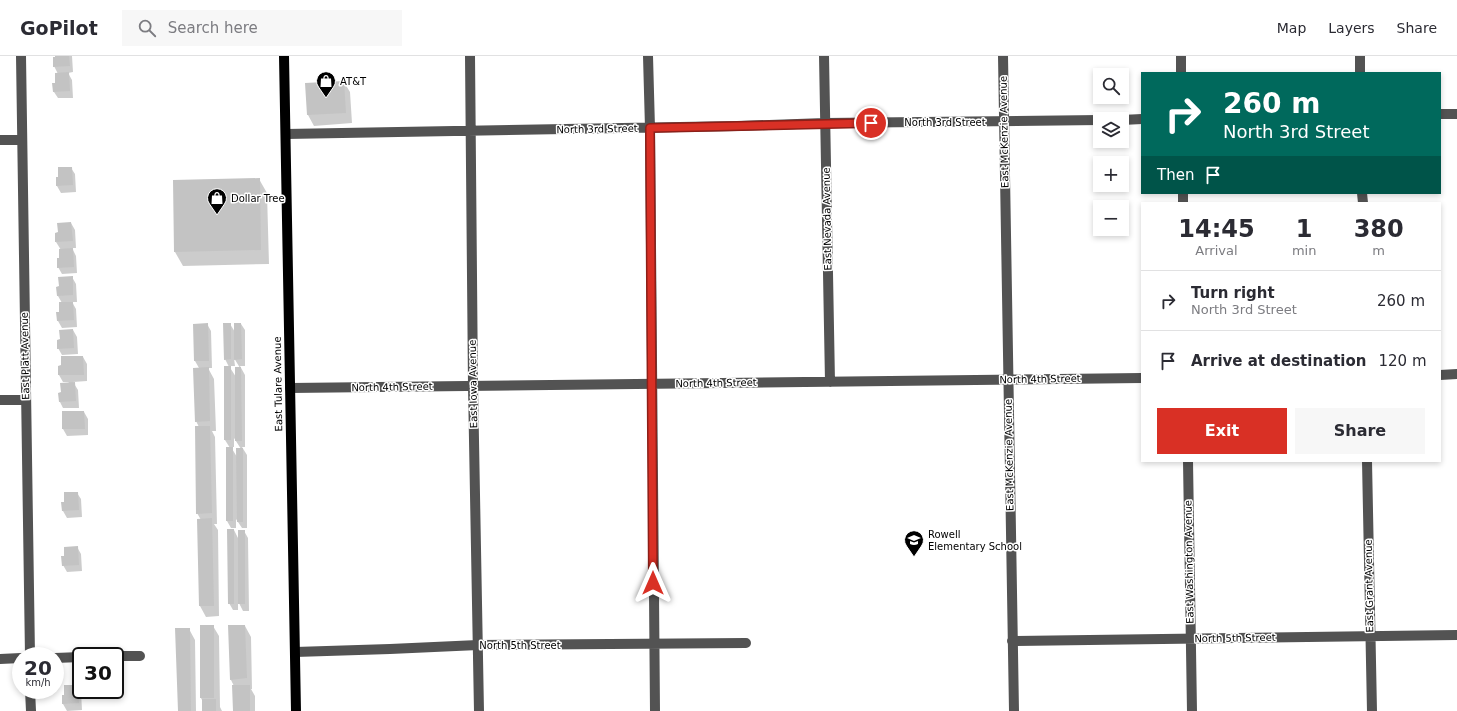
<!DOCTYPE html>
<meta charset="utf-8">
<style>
:root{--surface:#fff;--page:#f7f7f7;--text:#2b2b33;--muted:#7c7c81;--line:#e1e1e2;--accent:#d93025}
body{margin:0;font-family:"DejaVu Sans",sans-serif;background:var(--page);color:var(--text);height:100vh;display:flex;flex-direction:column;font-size:15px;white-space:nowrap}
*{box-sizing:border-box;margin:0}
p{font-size:13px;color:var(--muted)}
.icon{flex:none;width:22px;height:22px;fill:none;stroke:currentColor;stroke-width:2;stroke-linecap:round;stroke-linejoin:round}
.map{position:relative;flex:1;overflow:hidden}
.side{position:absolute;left:1141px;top:146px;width:300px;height:260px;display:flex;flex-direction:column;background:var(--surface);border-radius:0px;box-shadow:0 2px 6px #0003}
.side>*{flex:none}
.guide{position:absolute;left:1141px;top:16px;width:300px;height:122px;border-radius:0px;box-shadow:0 2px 6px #0003;background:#00695c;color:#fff;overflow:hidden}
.fabs{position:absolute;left:1093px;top:12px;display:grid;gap:8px}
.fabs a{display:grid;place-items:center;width:36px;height:36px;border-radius:0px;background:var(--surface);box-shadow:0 2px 6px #0003;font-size:20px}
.speed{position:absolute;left:12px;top:591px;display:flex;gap:8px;font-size:20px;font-weight:700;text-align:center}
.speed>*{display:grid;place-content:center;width:52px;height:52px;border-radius:50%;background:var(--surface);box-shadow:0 2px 6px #0003;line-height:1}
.speed small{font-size:10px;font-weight:400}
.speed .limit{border:2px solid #111;border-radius:6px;background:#fff;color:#111}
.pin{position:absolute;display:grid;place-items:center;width:34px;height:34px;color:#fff;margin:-17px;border:2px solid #fff;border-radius:50%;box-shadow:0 1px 4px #0007}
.me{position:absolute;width:44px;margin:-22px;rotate:0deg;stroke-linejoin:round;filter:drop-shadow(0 0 3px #0008)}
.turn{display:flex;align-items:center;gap:14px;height:84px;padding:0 16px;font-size:18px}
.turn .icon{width:52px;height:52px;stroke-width:2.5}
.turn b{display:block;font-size:28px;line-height:34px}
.then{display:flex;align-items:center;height:38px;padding:0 16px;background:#0003;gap:8px;font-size:15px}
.eta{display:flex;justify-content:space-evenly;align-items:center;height:68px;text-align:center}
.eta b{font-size:24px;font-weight:600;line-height:28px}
.primary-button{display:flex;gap:8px;margin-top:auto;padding:8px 16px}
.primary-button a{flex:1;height:46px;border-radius:0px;background:var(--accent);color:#fff;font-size:16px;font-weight:600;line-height:46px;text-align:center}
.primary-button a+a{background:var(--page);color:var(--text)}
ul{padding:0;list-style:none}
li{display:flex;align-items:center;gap:12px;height:60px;padding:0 16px;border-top:1px solid var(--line)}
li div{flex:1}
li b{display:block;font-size:15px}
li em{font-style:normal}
header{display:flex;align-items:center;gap:24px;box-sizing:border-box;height:56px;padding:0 20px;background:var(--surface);border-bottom:1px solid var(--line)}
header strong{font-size:19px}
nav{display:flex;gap:22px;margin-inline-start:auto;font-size:14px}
.search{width:280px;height:36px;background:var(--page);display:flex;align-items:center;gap:10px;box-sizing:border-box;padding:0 14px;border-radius:0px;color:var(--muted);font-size:15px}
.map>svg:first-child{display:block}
.shadow{fill:#0003;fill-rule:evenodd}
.building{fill:#c3c3c3}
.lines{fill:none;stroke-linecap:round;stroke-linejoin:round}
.minor{stroke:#535353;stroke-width:10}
.major{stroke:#000;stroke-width:10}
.route-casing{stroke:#8d1f18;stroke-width:10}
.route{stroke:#d93025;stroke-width:7}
.labels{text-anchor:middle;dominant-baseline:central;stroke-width:3;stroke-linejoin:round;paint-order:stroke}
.poi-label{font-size:10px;fill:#000;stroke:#fff;text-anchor:start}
.street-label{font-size:10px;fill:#000;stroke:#fff}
</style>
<header>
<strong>GoPilot</strong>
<div class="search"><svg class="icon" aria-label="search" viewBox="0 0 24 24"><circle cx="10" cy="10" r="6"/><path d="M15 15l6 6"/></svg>Search here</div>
<nav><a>Map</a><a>Layers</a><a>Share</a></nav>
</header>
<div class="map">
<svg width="1457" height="655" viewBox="0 0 1457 655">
<rect width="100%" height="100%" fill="#fff"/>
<path class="shadow" d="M56 0H72L73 16 68 17 72 24 73 42H58L54 36 58 18 54 10Z
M344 26 350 36 352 67 314 70 308 59 306 28Z
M71 112 75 118 76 136 61 137 57 130V122H59Z
M259 123 267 137 269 208 183 210 175 196Z
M71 167 75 174 76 192H72L76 200 77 217 62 218 58 211 61 194 56 186Z
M72 221 76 228 77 246H72L76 253 77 271 62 272 58 265 62 247 58 240Z
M207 268 211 275 212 312H208L214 323 216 375H212L215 381 217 468H214L218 474 219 560 206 561 200 550 198 464H201L197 457 199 371 196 365 199 312 195 305 194 269Z
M230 268 235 276 241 268 245 274V310H240L245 319V391H242L247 399V472H242L236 463V472H231L227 465V392H230L225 384 229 311 225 303ZM234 302 240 312 236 321 229 310H235ZM234 382 241 393 237 401 231 391H234Z
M73 274 77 281 78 298 62 299 58 292Z
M83 301 87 308V325L73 326 78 334 79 352H63L60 346 62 337 69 326H63L59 319V311Z
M84 356 88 363V379L67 380 63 373Z
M77 437 81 443 82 461 67 462 63 455 62 447H65Z
M234 474 239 484 244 475 248 482 249 555H243L238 545V554H233L229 547Z
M77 491 81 498 82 515 67 516 63 509Z
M213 570 219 580 220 651 222 655H203V646L201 642Z
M245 570 251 581 252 633H251L255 640V655H234V630L231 624Z
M189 573 195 584 196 655H179Z
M77 630 81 636 82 654 67 655 63 648V640H65Z"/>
<path class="building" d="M55 0H69L70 10 53 11V1H55Z
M69 16 70 35 53 36 52 27H55V17Z
M344 25 346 57 307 59 305 27Z
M58 111H72L73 129 56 130V121H58Z
M260 122 261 194 174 196 173 124Z
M71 166 73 185 55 186V177L58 176 57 167Z
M73 192 74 211 57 212V202H59V193Z
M73 220V239L57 240 56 231 59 230 58 221Z
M59 246H73L74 264 57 265 56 256H59Z
M208 267 209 305H194L193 268Z
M223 267H231V303L224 304Z
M234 267H241L242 303 234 304Z
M73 273 74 292 57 293V284L60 283 59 274Z
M61 300H83L84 319H58V310L61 309Z
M224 310H231V384H224Z
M209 311 210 365 195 366 193 312Z
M235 311H241L242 385H235Z
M75 326 76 345 59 346 58 337 61 336 60 327Z
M62 355H84L85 373H62Z
M195 370H210L212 457 196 458Z
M226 391H233V465H226Z
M236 392H243V466H237Z
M64 436H78L79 454 62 455 61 446H64Z
M212 462 214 550H199L197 463Z
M227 473H234V548H228Z
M238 474H245V548H238Z
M78 490 79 509 62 510 61 500H64V491Z
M200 569H214V642H200Z
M228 569H245L247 622 230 624Z
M175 572H190L191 655H178Z
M64 629H78L79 647 62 648V639H64Z
M232 629H250V655H233Z
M202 643H216V655H202Z"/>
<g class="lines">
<path class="minor" d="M21 0 30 600
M470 0 473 330 479 655
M648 0 650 72 655 655
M824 0 830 326
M1003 0 1014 655
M1181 0V17
M1360 0V17
M1440 58H1457
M1122 64 1142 63
M286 78 737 70 825 67 1100 64
M0 84H22
M1183 137V147
M1362 137 1363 147
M1440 319 1457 318
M290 332 1142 322
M0 344H26
M1188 405 1192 655
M1367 405 1372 655
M1012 585 1457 579
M295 596 390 593 478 589 746 587
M115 600H140
M55 602 81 601
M0 603 21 602
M30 634 31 655"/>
<path class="major" d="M284 0 296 655"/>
</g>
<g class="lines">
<defs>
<path id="route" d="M653 527 650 72 871 67"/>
</defs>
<use href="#route" class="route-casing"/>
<use href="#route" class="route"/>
</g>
<defs>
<symbol id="shop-pin" viewBox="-11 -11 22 30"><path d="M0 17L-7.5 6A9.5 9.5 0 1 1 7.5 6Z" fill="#000" stroke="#fff"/><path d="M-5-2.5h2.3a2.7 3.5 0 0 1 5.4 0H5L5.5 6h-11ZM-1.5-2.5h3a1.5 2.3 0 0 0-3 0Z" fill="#fff"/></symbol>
<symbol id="school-pin" viewBox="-11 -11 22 30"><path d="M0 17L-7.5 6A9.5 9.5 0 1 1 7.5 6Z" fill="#000" stroke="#fff"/><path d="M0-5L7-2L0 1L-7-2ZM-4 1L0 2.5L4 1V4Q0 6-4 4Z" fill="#fff"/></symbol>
</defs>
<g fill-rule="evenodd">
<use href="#shop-pin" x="315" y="14" width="22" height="30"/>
<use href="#shop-pin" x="206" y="131" width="22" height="30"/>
<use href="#school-pin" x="903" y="473" width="22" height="30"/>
</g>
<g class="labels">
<g class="poi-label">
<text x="340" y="25">AT&amp;T</text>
<text x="231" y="142">Dollar Tree</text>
<text x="928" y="478">Rowell<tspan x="928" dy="12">Elementary School</tspan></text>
</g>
<g class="street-label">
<text x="945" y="66">North 3rd Street</text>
<text transform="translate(597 73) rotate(-1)">North 3rd Street</text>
<text transform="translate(1004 76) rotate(-91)">East McKenzie Avenue</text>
<text transform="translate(827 163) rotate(-91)">East Nevada Avenue</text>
<text transform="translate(25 300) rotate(-91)">East Platt Avenue</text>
<text transform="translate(1040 323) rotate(-1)">North 4th Street</text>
<text transform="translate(716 327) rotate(-1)">North 4th Street</text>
<text transform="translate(278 328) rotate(-91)">East Tulare Avenue</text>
<text transform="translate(473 328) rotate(-91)">East Iowa Avenue</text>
<text transform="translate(392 331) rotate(-1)">North 4th Street</text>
<text transform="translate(1009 399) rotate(-91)">East McKenzie Avenue</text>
<text transform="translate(1189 506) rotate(-91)">East Washington Avenue</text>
<text transform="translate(1369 530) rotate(-91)">East Grant Avenue</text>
<text transform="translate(1235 582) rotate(-1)">North 5th Street</text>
<text x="520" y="589">North 5th Street</text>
</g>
</g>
</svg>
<div class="fabs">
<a><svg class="icon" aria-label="search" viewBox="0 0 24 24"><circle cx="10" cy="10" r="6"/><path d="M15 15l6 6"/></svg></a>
<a><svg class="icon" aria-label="layers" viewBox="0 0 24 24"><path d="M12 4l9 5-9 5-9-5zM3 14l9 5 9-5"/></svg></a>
<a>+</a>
<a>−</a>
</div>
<div class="speed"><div>20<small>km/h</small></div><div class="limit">30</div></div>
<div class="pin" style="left:871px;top:67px;background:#d93025"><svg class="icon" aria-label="arrive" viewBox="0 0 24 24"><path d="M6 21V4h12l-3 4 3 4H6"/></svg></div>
<svg class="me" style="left:653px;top:527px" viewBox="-20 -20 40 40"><path d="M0-17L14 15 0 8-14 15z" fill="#d93025" stroke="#fff" stroke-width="4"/></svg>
<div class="guide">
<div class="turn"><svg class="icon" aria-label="right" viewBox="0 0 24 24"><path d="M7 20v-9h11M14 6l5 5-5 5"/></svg><div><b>260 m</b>North 3rd Street</div></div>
<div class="then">Then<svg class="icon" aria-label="arrive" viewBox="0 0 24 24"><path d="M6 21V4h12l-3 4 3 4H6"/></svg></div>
</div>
<section class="side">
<div class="eta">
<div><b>14:45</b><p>Arrival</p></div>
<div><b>1</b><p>min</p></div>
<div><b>380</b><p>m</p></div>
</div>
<ul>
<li><svg class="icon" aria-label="right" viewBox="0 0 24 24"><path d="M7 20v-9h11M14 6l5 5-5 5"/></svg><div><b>Turn right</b><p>North 3rd Street</p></div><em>260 m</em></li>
<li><svg class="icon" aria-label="arrive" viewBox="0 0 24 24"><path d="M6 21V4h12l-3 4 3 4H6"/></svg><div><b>Arrive at destination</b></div><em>120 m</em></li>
</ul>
<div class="primary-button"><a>Exit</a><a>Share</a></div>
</section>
</div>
